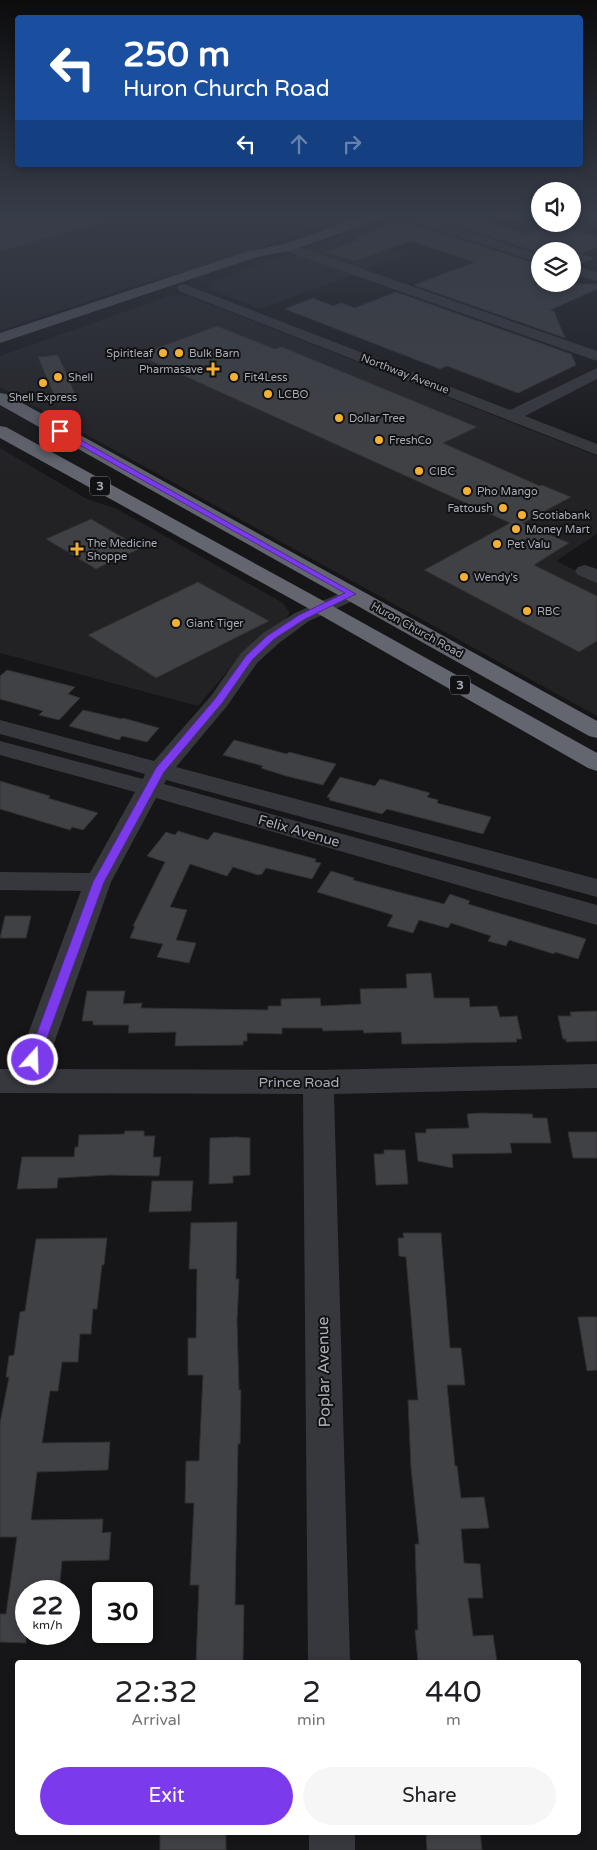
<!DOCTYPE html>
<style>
:root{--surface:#fff;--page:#f6f6f6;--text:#202124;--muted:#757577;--accent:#7c3aed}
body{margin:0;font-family:"Varela Round",sans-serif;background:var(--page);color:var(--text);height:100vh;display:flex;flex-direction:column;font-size:19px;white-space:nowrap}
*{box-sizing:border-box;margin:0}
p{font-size:16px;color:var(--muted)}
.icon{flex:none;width:28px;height:28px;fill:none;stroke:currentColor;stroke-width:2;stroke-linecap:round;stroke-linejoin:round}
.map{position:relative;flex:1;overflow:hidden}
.side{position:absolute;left:15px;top:1660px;width:566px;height:175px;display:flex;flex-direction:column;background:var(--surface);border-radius:5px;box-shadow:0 2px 8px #0003}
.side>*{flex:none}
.guide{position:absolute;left:15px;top:15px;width:568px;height:152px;border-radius:5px;box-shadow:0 2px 8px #0003;background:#1a4fa0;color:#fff;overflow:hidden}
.fabs{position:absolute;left:531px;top:182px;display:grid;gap:10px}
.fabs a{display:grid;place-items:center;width:50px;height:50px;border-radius:50%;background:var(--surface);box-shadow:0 2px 8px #0003;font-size:25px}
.speed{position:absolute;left:15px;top:1580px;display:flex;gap:10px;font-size:25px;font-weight:700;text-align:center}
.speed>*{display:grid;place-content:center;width:65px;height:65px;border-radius:50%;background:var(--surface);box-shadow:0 2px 8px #0003;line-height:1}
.speed small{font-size:12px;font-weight:400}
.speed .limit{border:2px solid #111;border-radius:8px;background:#fff;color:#111}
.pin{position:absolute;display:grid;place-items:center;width:42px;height:42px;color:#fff;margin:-21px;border-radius:10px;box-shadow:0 2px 8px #0006}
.me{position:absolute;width:55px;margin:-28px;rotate:20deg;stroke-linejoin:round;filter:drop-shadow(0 0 4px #0008)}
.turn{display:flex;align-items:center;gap:18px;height:105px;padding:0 25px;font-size:22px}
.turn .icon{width:65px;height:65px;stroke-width:2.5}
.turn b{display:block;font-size:35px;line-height:42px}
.lanes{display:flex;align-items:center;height:48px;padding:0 25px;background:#0003;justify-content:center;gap:25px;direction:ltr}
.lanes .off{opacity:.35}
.eta{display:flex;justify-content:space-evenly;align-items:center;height:85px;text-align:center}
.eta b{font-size:30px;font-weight:600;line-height:35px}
.button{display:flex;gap:10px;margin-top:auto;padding:10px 25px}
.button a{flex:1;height:58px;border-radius:30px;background:var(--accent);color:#fff;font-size:20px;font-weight:600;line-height:58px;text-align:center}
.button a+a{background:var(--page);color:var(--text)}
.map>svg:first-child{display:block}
.built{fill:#222225}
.building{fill:#404145;stroke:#303034}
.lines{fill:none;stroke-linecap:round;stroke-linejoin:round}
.minor{fill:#37383d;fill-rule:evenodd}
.major{fill:#53555c;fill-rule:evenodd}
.highway{fill:#63666e;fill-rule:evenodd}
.route{fill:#7c3aed;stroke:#51269a}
.poi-dot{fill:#f2b134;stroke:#111113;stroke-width:2}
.labels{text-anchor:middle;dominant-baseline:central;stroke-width:4;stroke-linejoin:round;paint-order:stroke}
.far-poi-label{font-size:11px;fill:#a8adb8;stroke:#111113;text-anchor:start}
.far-street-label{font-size:11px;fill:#a8adb8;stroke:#111113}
.shield{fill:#111113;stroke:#7b7e86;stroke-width:1}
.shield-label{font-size:12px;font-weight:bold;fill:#a8adb8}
.street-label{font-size:14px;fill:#a8adb8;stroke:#111113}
.near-street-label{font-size:16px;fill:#a8adb8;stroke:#111113}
</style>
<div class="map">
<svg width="597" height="1850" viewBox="0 0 597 1850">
<rect width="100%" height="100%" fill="#161618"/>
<path class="built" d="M0 216H356L189 271 134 286 0 331Z
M389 216H517L512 219 505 217 465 232 448 227 390 247 391 250 407 254 362 270 307 251 310 247Z
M286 255 301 256 356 274 260 309 213 290 209 285 216 280Z
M179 295 188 296 597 456V534L556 561 597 581V716L0 387V356L169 296Z
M0 448 87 499 117 509 283 603 290 613 284 621 254 640 198 706 0 653Z"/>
<path class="building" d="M0 216H106L107 221 0 251Z
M470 216 527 234 554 224 597 237V247L580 254 594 258 578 265 572 263V251H540V253L432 217Z
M395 221 409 225 412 224 540 265V281L532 284H597V289L550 310 554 311 565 338 414 285 475 262 410 241 354 261 325 252 360 240 354 238Z
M396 292 571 354 576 365 518 393 447 366 440 369 285 309 313 298 333 306 341 303 355 308Z
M217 326 275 349 282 347 477 427 443 443 540 486 542 485 571 497 523 523 569 543 534 565 597 596V641L579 652 424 570 510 523 138 355Z
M58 355 76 396 57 402 38 357Z
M91 519 141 548 96 569 46 539Z
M198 582 269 621 156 678 88 635Z
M7 670 75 687 68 694 80 698 59 720 39 715 43 711 0 699V676Z
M83 710 122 719 123 718 159 728 147 742 122 736 119 740 69 726Z
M234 740 287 754 289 752 336 764 323 785 286 776 261 768 263 766 223 755Z
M340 777 375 786 380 779 430 793 427 797 438 800 437 803 491 817 483 834 387 809 382 814 329 800 330 798 327 797Z
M0 781 50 796 48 798 98 813 83 830 72 827 70 830 0 809Z
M178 831 208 840 214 832 316 859 315 862 321 863 312 879 266 868 262 874 258 875 233 867 227 876 190 864 170 907 187 910 176 940 196 943 189 963 157 957 163 944 130 938 135 926H133L165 862 147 856 166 832 175 835Z
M331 871 354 878 353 880 444 904 450 894 470 901 468 904 586 939 578 959 555 952 554 954 509 940 506 946 488 941 491 936 451 923 448 928 419 920 413 933 387 926 393 915 317 892Z
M5 916H31L26 938H0Z
M431 973 434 998H469L470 1007 497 1006 500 1017 517 1016 522 1039H516L517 1042 402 1044 401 1032 364 1033 363 1030 323 1031 322 1028H282V1034L247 1033V1041H243V1045L175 1046 176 1032 128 1033 129 1025H93V1021H82L87 991H125L123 1004 142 1003 141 1008 268 1010V1006H281V999L320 998 321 1006 361 1004 360 989 407 988 406 974Z
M597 1011V1041L566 1042V1039H563L558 1016H571L570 1012Z
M480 1113 532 1114 533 1118H547L551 1143H510L512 1153 452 1154 453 1168 418 1161 415 1133H426V1129L469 1128 467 1114Z
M125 1131H144V1136H155L153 1157H161L159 1176 110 1175 58 1178 57 1188 17 1189 22 1157H74L75 1147H78L79 1135 124 1134Z
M568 1132H597V1158H573Z
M237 1137 250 1138V1175L233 1176V1183L209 1184 210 1138Z
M384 1150H405L408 1184 376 1185 374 1154H384Z
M152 1181H193L191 1211 149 1212Z
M237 1222 236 1279H239L237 1321 239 1390H241L240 1444H238L235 1605H244L243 1662H196L199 1585H190L194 1503H185L186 1461H199L203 1375H188V1338H196L197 1269H189L191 1223Z
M403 1233H441L450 1348H461L465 1385H447L455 1466H457L461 1498 484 1497 489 1528 461 1529 464 1563 480 1564 483 1598H468L473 1636 493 1635 497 1662H418L415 1630H418L415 1544H419L411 1468 408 1400H418L406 1257 399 1256 398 1238H404Z
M107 1238 104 1265H102L97 1309H93L91 1334H80L78 1362H62L58 1391H50L42 1443 110 1442 108 1470 37 1472 31 1520 103 1519 102 1533 111 1532 109 1560 62 1561 59 1591H26V1643L0 1642V1614H6L17 1537H0V1423L9 1377H6L9 1356 14 1355 20 1312 25 1311 36 1239Z
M578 1317H597V1370L587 1371Z
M160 1832H226V1850H160Z
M426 1832H480L482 1850H427Z"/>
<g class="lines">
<path class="minor" d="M402 216H422L540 255V263L403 219Z
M288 243 597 351V361L283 250 281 247 283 244Z
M572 265 597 272V281L572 274Z
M184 284 510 410 597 368V379L525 416 597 444V455L179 291 177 288 179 285Z
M585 565 597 569V583L578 575 575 571 578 567Z
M352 588 359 590 362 594 359 598 309 621 279 643 257 663 227 706 176 767 597 879V897L166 780 164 784 597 905V925L156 798 111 882 45 1069 318 1070 597 1064V1088L334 1094 350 1662H308L303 1094 0 1093V1069H15L81 891 0 890V872L90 873 135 792 0 755V741L143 779 145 774 0 734V720L154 761 211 696 241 653 263 633 295 613Z
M309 1832H355V1850H309Z"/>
<path class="major" d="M361 216H380L379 219 293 250 257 257 0 343V333L249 251 285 244Z"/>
<path class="highway" d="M0 393 6 394 597 721V738L589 736 0 405Z
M0 426 6 427 329 604 597 753V771L588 768 315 612 0 438Z"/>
</g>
<linearGradient id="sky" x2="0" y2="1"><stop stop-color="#0c0c0d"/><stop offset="0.45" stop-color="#363c48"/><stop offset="1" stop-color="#363c48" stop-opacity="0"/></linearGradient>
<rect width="597" height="475" fill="url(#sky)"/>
<path class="route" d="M58 430H63L356 594 305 619 274 639 252 660 222 703 164 772 104 882 39 1060 38 1063H29L27 1060 93 882 156 768 215 699 246 656 267 636 299 615 345 593 58 433Z"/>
<g class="poi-dot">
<circle cx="163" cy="353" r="5"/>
<circle cx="179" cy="353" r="5"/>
<path d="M210.5 361.5h5v5h5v5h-5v5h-5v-5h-5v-5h5z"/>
<circle cx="58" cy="377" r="5"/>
<circle cx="234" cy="377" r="5"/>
<circle cx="43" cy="383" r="5"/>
<circle cx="268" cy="394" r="5"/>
<circle cx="339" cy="418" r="5"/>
<circle cx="379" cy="440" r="5"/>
<circle cx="419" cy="471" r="5"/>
<circle cx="467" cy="491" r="5"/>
<circle cx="503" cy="508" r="5"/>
<circle cx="522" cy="515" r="5"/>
<circle cx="516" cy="529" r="5"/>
<circle cx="497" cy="544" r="5"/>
<path d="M74.5 541.5h5v5h5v5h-5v5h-5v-5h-5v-5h5z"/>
<circle cx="464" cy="577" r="5"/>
<circle cx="527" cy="611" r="5"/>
<circle cx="176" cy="623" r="5"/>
</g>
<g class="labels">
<g class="far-poi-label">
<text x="153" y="353" text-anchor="end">Spiritleaf</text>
<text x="189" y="353">Bulk Barn</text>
<text x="203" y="369" text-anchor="end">Pharmasave</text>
<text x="68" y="377">Shell</text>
<text x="244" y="377">Fit4Less</text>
<text x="278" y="394">LCBO</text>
<text x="43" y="397" text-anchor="middle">Shell Express</text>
<text x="349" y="418">Dollar Tree</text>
<text x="389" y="440">FreshCo</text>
<text x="429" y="471">CIBC</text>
<text x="477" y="491">Pho Mango</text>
<text x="493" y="508" text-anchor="end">Fattoush</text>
<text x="532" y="515">Scotiabank</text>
<text x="526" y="529">Money Mart</text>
<text x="87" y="543">The Medicine<tspan x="87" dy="13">Shoppe</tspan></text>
<text x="507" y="544">Pet Valu</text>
<text x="474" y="577">Wendy's</text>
<text x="537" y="611">RBC</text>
<text x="186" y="623">Giant Tiger</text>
</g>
<g class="far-street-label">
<text transform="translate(405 374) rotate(21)">Northway Avenue</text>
<text transform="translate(417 630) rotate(29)">Huron Church Road</text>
</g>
<g class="shield">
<rect x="90" y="476.5" width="20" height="19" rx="4"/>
<rect x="450" y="675.5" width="20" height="19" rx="4"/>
</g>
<g class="shield-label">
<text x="100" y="486">3</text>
<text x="460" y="685">3</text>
</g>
<g class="street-label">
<text transform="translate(299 831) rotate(16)">Felix Avenue</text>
<text x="299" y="1082">Prince Road</text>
</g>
<g class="near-street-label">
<text transform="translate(324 1372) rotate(-91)">Poplar Avenue</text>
</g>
</g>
</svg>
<div class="fabs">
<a><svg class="icon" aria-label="sound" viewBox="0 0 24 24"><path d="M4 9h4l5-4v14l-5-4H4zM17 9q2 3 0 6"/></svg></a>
<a><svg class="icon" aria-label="layers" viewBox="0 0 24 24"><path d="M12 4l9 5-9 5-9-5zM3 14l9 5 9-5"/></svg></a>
</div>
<div class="speed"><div>22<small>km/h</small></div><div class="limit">30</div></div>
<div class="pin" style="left:60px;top:431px;background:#d93025"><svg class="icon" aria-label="arrive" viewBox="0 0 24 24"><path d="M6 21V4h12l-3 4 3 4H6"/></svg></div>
<svg class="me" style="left:33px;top:1060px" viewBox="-20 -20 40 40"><circle r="17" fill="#7c3aed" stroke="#fff" stroke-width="3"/><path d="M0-11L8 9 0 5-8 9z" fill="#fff"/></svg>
<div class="guide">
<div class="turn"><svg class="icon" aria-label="left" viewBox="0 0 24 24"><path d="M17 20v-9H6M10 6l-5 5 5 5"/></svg><div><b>250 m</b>Huron Church Road</div></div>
<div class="lanes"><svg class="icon" aria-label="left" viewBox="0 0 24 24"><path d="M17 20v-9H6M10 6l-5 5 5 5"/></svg><svg class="icon off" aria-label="ahead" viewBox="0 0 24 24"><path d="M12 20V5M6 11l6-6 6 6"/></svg><svg class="icon off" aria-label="right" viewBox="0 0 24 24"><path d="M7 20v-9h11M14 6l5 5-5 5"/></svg></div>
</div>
<section class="side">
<div class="eta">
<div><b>22:32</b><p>Arrival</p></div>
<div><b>2</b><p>min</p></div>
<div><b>440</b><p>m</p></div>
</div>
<div class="button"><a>Exit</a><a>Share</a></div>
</section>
</div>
